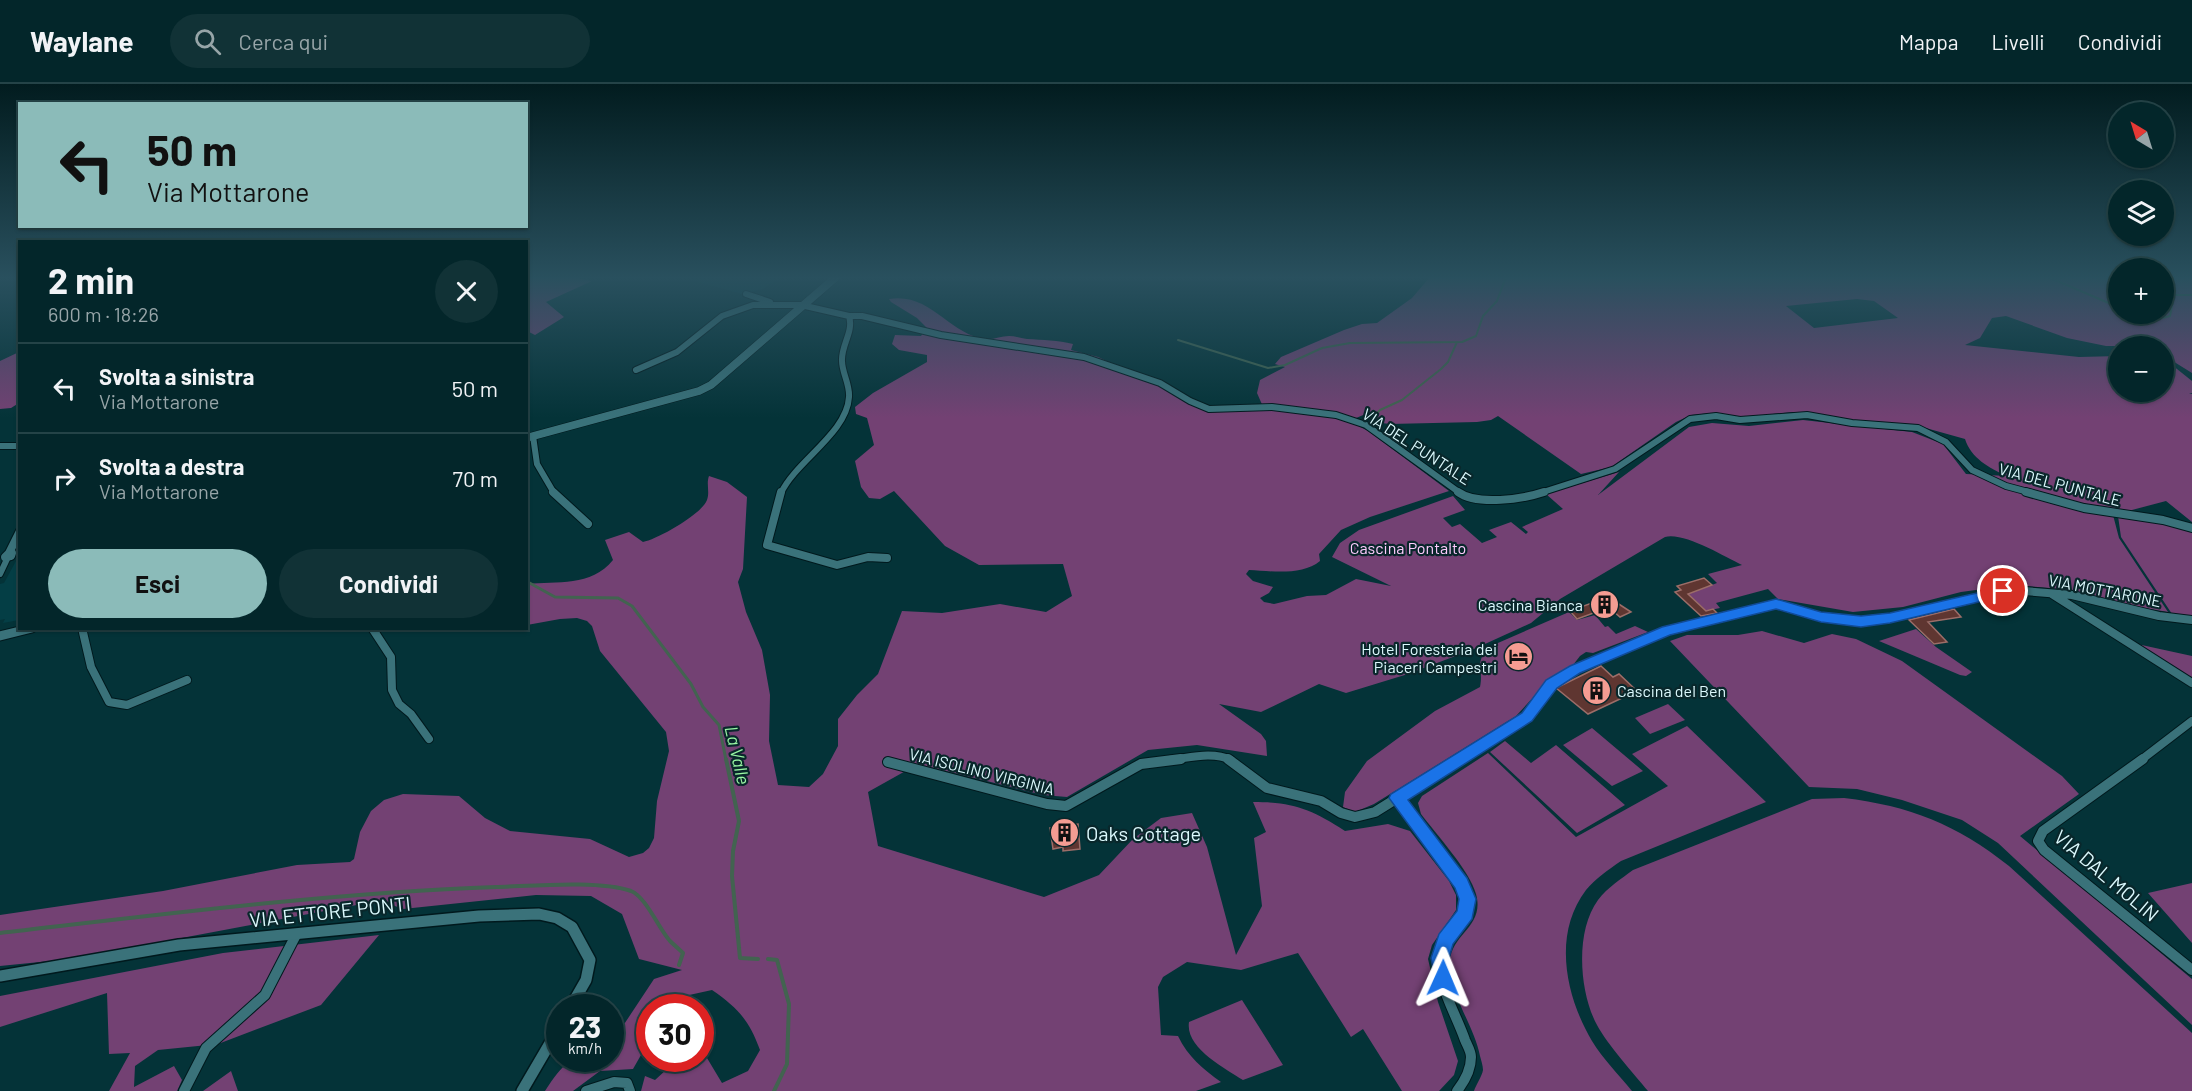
<!DOCTYPE html>
<html lang="it">
<meta charset="utf-8">
<style>
:root{--surface:#03262a;--page:#113236;--text:#f1f3f6;--muted:#97a5a8;--line:#244347;--accent:#8bbbb9}
body{margin:0;font-family:Barlow,sans-serif;background:var(--page);color:var(--text);height:100vh;display:flex;flex-direction:column;font-size:22px;white-space:nowrap}
*{box-sizing:border-box;margin:0}
p{font-size:20px;color:var(--muted)}
.icon{flex:none;width:33px;height:33px;fill:none;stroke:currentColor;stroke-width:2;stroke-linecap:round;stroke-linejoin:round}
.map{position:relative;flex:1;overflow:hidden}
.panel{position:absolute;left:18px;top:156px;width:510px;height:390px;display:flex;flex-direction:column;background:var(--surface);border-radius:0px;box-shadow:0 2px 4px #0004,0 0 0 2px var(--line)}
.panel>*{flex:none}
.banner{position:absolute;left:18px;top:18px;width:510px;height:126px;border-radius:0px;box-shadow:0 2px 4px #0004,0 0 0 2px var(--line);background:#8bbbb9;color:#111;overflow:hidden}
.needle{width:39px;rotate:322deg}
.buttons{position:absolute;left:2108px;top:18px;display:grid;gap:12px}
.buttons a{display:grid;place-items:center;width:66px;height:66px;border-radius:50%;background:var(--surface);box-shadow:0 2px 4px #0004,0 0 0 2px var(--line);font-size:30px}
.speed{position:absolute;left:546px;top:910px;display:flex;gap:12px;font-size:30px;font-weight:700;text-align:center}
.speed>*{display:grid;place-content:center;width:78px;height:78px;border-radius:50%;background:var(--surface);box-shadow:0 2px 4px #0004,0 0 0 2px var(--line);line-height:1}
.speed small{font-size:15px;font-weight:400}
.speed .limit{border:9px solid #d22;background:#fff;color:#111}
.pin{position:absolute;display:grid;place-items:center;width:51px;height:51px;color:#fff;margin:-26px;border:3px solid #fff;border-radius:50%;box-shadow:0 2px 6px #0007}
.me{position:absolute;width:66px;margin:-33px;rotate:1deg;stroke-linejoin:round;filter:drop-shadow(0 0 4px #0008)}
.turn{display:flex;align-items:center;gap:21px;height:126px;padding:0 30px;font-size:27px}
.turn .icon{width:78px;height:78px;stroke-width:2.5}
.turn b{display:block;font-size:42px;line-height:51px}
.round{display:grid;place-items:center;flex:none;width:63px;height:63px;border-radius:32px;background:var(--page)}
.overview{display:flex;align-items:center;justify-content:space-between;height:102px;padding:0 30px}
h1{font-size:36px;font-weight:700;line-height:45px}
.action{display:flex;gap:12px;margin-top:auto;padding:12px 30px}
.action a{flex:1;height:69px;border-radius:36px;background:var(--accent);color:#111;font-size:24px;font-weight:700;line-height:69px;text-align:center}
.action a+a{background:var(--page);color:var(--text)}
ul{padding:0;list-style:none}
li{display:flex;align-items:center;gap:18px;height:90px;padding:0 30px;border-top:2px solid var(--line)}
li div{flex:1}
li b{display:block;font-size:22px}
li em{font-style:normal}
header{display:flex;align-items:center;gap:36px;box-sizing:border-box;height:84px;padding:0 30px;background:var(--surface);border-bottom:2px solid var(--line)}
header strong{font-size:28px}
nav{display:flex;gap:33px;margin-inline-start:auto;font-size:21px}
.search{width:420px;height:54px;background:var(--page);display:flex;align-items:center;gap:15px;box-sizing:border-box;padding:0 21px;border-radius:33px;color:var(--muted);font-size:22px}
.map>svg:first-child{display:block}
.built{fill:#043e45}
.green{fill:#734173;fill-rule:evenodd}
.lines{fill:none;stroke-linecap:round;stroke-linejoin:round}
.stream-far2{stroke:#426350;stroke-width:2}
.stream-far1{stroke:#426350;stroke-width:3}
.stream{stroke:#426350;stroke-width:4}
.building{fill:#5f3631;stroke:#9c6d68;stroke-width:1.5}
.pedestrian-casing{stroke:#00191d;stroke-width:8}
.minor-far2-casing{stroke:#00191d;stroke-width:8}
.minor-far1-casing{stroke:#00191d;stroke-width:10}
.minor-casing{stroke:#00191d;stroke-width:12}
.tertiary-far2-casing{stroke:#00191d;stroke-width:9}
.tertiary-far1-casing{stroke:#00191d;stroke-width:11}
.tertiary-casing{stroke:#00191d;stroke-width:14}
.pedestrian{stroke:#3a727a;stroke-width:6}
.minor-far2{stroke:#3a727a;stroke-width:6}
.minor-far1{stroke:#3a727a;stroke-width:8}
.minor{stroke:#3a727a;stroke-width:10}
.tertiary-far2{stroke:#3a727a;stroke-width:8}
.tertiary-far1{stroke:#3a727a;stroke-width:9}
.tertiary{stroke:#3a727a;stroke-width:11}
.route{fill:#1a73e8;stroke:#114b97;stroke-width:1.5}
.labels{text-anchor:middle;dominant-baseline:central;stroke-width:4.5;stroke-linejoin:round;paint-order:stroke}
.street-label{font-size:16px;fill:#dcf9fd;stroke:#09272b}
.park-label{font-size:16px;fill:#ffccfe;stroke:#09272b}
.poi-label{font-size:16px;fill:#dcf9fd;stroke:#09272b;text-anchor:end}
.water-label{font-size:18px;font-style:italic;fill:#99f7a4;stroke:#09272b}
.near-poi-label{font-size:20px;fill:#dcf9fd;stroke:#09272b;text-anchor:start}
.near-street-label{font-size:20px;fill:#dcf9fd;stroke:#09272b}
</style>
<header>
<strong>Waylane</strong>
<div class="search"><svg class="icon" aria-label="search" viewBox="0 0 24 24"><circle cx="10" cy="10" r="6"/><path d="M15 15l6 6"/></svg>Cerca qui</div>
<nav><a>Mappa</a><a>Livelli</a><a>Condividi</a></nav>
</header>
<div class="map">
<svg width="2192" height="1007" viewBox="0 0 2192 1007">
<rect width="100%" height="100%" fill="#043338"/>
<path class="built" d="M681 193H781L763 205 742 210Z
M16 477H19V536L3 539 5 535 0 536V500L4 499Z"/>
<path class="green" d="M527 193H572L592 197 546 218 564 233 535 251 527 247Z
M1430 193H2118V230H2163V193H2192V289L2163 271V262H2106L2067 254 2006 232 1992 234 1980 254 1965 261 2079 273 2118 272V308H2163V279L2172 281 2192 297V309L2189 310H2192V438L2166 417 2113 431 2119 454 2168 528 2139 523 2073 506 2013 501 1961 508 1903 523 1853 528 1778 515 1768 505 1716 519 1720 524 1706 527 1688 510 1717 499 1708 490 1742 481C1723 472 1684 448 1665 453L1560 515 1531 539 1474 565 1408 590 1346 609 1319 600 1261 628 1219 620 1261 650 1266 657 1267 672 1197 661 1148 666 1067 713 1043 711 918 680 868 708 878 762 1044 813 1099 791 1133 755 1161 734 1192 729 1207 763 1236 871 1262 822 1254 754 1266 748 1253 718C1293 718 1311 725 1345 747L1388 740 1410 747 1449 797 1456 811V826L1432 861 1428 875 1438 918 1458 977 1454 991 1439 1007H1402L1363 945 1351 953 1298 869 1241 886 1187 878 1163 893 1158 903 1161 951 1178 952C1188 973 1203 985 1221 998L1196 1007H641L645 992 655 996 678 975H700L701 964 722 999 748 987 760 966C749 936 738 924 712 906L671 915 666 924H650L649 957 633 985 600 987 573 1007H545C568 972 569 975 610 975L611 960 654 895 682 886 639 875 622 830 591 812 536 811 403 825 387 819 362 820 70 875 0 882V831L163 807 297 781 350 778 354 775 360 748 371 727 384 716 403 710 459 712 485 734 510 747 590 755 629 773 643 769 649 764 654 754 657 717 669 667 666 648 600 567 592 542 587 537 577 534 560 535 527 541V500C557 497 591 503 613 476L605 456 629 448 643 458C658 455 702 430 707 416 710 408 706 400 709 392L727 398 747 413 743 485 738 498 746 528 762 566 770 611 769 657 778 701 809 703 823 690 838 662V635L857 611 878 590 902 527 942 529 1000 520 1046 528 1072 512 1063 480 979 481 945 462 894 407 880 415 869 414 861 403 855 377 874 361 867 334 856 330 855 323 873 309 927 278V271L899 266 892 260 895 251 921 252 927 244 917 234 891 218 889 215C931 208 949 251 986 255 993 256 1001 252 1009 252 1015 252 1021 254 1027 255 1043 256 1058 256 1073 260L1071 266 1098 273 1186 314 1208 328 1264 325 1257 309 1260 296 1285 283 1275 280 1281 273 1344 246 1362 240 1377 239 1412 214ZM1857 215 1874 217 1898 234 1814 244 1786 222ZM1793 328 1865 338 1915 341 1965 355C1971 374 1989 384 2007 392L1966 390 1943 360 1912 348 1803 336 1749 342 1712 339 1689 343 1598 411 1619 388 1546 410 1563 425 1522 443 1528 448 1526 450 1511 438 1489 446 1497 453 1482 459 1460 440 1452 443 1443 434 1465 426 1453 412 1359 446 1340 459 1332 473 1391 502 1356 495 1326 511 1307 512 1274 520 1264 518 1260 514 1269 509 1273 503 1253 497 1246 490 1249 486C1271 487 1302 492 1320 477L1319 470 1341 446 1370 433 1449 407 1368 347 1349 337 1368 329 1373 338 1390 340 1477 338 1491 336 1498 332 1581 390 1611 383 1676 338 1691 331 1712 329 1734 334Z
M19 268V319L11 324 0 325V277Z
M2118 432 2192 446V532L2172 530 2121 453Z
M1569 528 1577 536 1595 531 1605 543 1608 542 1616 550 1635 542 1648 548 1593 569 1586 568 1580 572 1573 581 1551 594 1516 632 1374 720 1355 728 1343 723 1345 708 1367 677 1435 627 1480 603C1484 583 1473 578 1491 562Z
M1916 545 1936 563 1972 588 1966 592 1960 591 1879 557Z
M1762 547 1804 559 1832 550 1856 555 1902 577 2062 692 2079 710 2020 752 2192 895V941L1998 759 1962 736 1902 716 1857 705 1809 703 1670 557 1687 551H1738Z
M2137 560 2192 572V593L2187 592Z
M1668 620 1685 636 1650 650 1635 634Z
M1687 642 1766 718 1621 777C1608 786 1596 794 1586 806 1552 851 1566 913 1592 957 1603 975 1619 991 1632 1007H1474C1476 1001 1482 992 1483 986 1483 982 1481 976 1480 972 1474 940 1448 910 1450 876 1452 850 1485 842 1476 810 1470 787 1436 750 1421 730L1418 719 1422 712 1488 669 1576 753 1668 702 1632 670Z
M1592 644 1643 687 1612 702 1563 661Z
M1505 657 1531 679 1556 661 1625 721 1577 749 1490 668Z
M1844 714C1910 722 1956 740 2009 782L2192 949V1007H1648C1634 990 1607 960 1597 941 1579 908 1575 847 1598 816 1608 803 1621 795 1633 786L1812 715Z
M2192 799V859L2148 809Z
M379 851 321 921 218 960 158 966 135 982 134 1003 174 982 182 996 177 1007H109L130 969 109 970 107 909 0 943V912L223 869Z
M1242 916 1283 981 1243 996C1225 984 1185 964 1189 938Z
M231 987 238 1007H203Z"/>
<g class="lines">
<path class="stream-far2" d="M2048 193 2118 223
M2137 230 2155 236 2170 232 2174 211H2192
M1178 256 1268 284 1285 281 1322 264 1350 259 1462 258 1476 252 1483 232 1497 217 1506 193
M1370 337 1380 326 1402 316 1441 285 1448 278 1457 258"/>
<path class="stream-far1" d="M526 497 555 513 618 514 632 522 691 600 703 623 719 641 726 676"/>
<path class="stream" d="M726 675 739 737 733 767 732 792 740 874 758 875
M0 849C165 830 330 809 496 803 532 802 599 796 631 807 646 813 659 845 670 857 674 861 679 865 683 869L679 881
M768 875 777 876 789 920 787 980 774 1007"/>
</g>
<path class="building" d="M1704 494 1712 501 1688 510 1706 527 1713 525 1717 529 1701 532 1675 508 1681 506 1677 502Z
M1608 513 1631 528 1620 533 1613 527 1600 531 1596 528 1577 535 1570 527Z
M1954 525 1961 533 1928 538 1947 558 1934 560 1909 536Z
M1601 582 1613 593 1619 590 1637 607 1588 630 1556 604Z
M1078 740 1080 765 1063 767V763L1053 765 1050 744Z"/>
<g class="lines">
<defs>
<path id="pedestrian" d="M0 490 8 473"/>
<path id="minor-far2" d="M746 210 770 218
M849 232H862L941 251 1084 273 1160 299 1190 317 1209 325 1272 323 1336 331 1366 341 1460 409
M636 286 677 268 722 232 753 221H801L849 232C854 248 841 261 842 277 842 289 850 300 849 313 847 349 796 377 781 409
M533 352 537 380 554 409
M0 362H20
M1540 409 1615 385 1690 335 1716 332 1740 336 1807 331 1852 339 1918 344 1946 358 1972 386 2006 402 2032 409"/>
<path id="minor-far1" d="M553 408 588 440
M781 408 767 461 837 481 868 473 887 474
M1458 408C1477 422 1523 415 1544 408
M2026 408 2084 424 2163 436 2192 444
M9 469 20 447
M9 469H12L11 472 5 473Z
M2052 510 2192 599
M82 544 91 583 109 618 127 621 187 596
M372 544 391 573 392 606 399 620 411 630 429 655
M1169 676C1189 674 1212 667 1231 676
M1458 676 1527 633 1551 600 1575 586 1667 547 1776 520 1821 533 1861 538 1890 534 2003 508 2024 507 2072 511 2159 532 2192 536
M2141 676 2192 637"/>
<path id="minor" d="M1228 675 1267 704 1321 717 1341 729 1355 733 1375 728 1460 675
M2143 675 2043 747 2038 757 2044 766 2192 886
M888 678 1047 720 1066 722 1141 680 1181 675
M1397 714 1461 800C1475 846 1435 845 1440 886 1443 910 1457 933 1465 956 1467 961 1471 967 1471 973 1471 985 1464 998 1457 1007
M184 1007 206 964 265 911 296 851
M586 1007 614 998 627 999 630 1007"/>
<path id="tertiary-far2" d="M526 354 699 307 711 301 836 193"/>
<path id="tertiary-far1" d="M0 552 32 544"/>
<path id="tertiary" d="M0 892 179 861 479 832 539 830 557 834 572 843 590 876 586 896 570 924
M522 1007 560 942"/>
</defs>
<use href="#pedestrian" class="pedestrian-casing"/>
<use href="#minor-far2" class="minor-far2-casing"/>
<use href="#minor-far1" class="minor-far1-casing"/>
<use href="#minor" class="minor-casing"/>
<use href="#tertiary-far2" class="tertiary-far2-casing"/>
<use href="#tertiary-far1" class="tertiary-far1-casing"/>
<use href="#tertiary" class="tertiary-casing"/>
<use href="#pedestrian" class="pedestrian"/>
<use href="#minor-far2" class="minor-far2"/>
<use href="#minor-far1" class="minor-far1"/>
<use href="#minor" class="minor"/>
<use href="#tertiary-far2" class="tertiary-far2"/>
<use href="#tertiary-far1" class="tertiary-far1"/>
<use href="#tertiary" class="tertiary"/>
</g>
<linearGradient id="sky" x2="0" y2="1"><stop stop-color="#021c1f"/><stop offset="0.58" stop-color="#29505e"/><stop offset="1" stop-color="#29505e" stop-opacity="0"/></linearGradient>
<rect width="2192" height="334" fill="url(#sky)"/>
<path class="route" d="M2003 503 2008 504 2010 507 2008 511 1890 539 1861 543 1821 538 1776 525 1670 551 1580 589 1557 604 1532 637 1408 716 1467 794 1476 815 1472 835 1453 860 1449 874 1452 894 1449 900 1443 902 1436 900 1431 874 1439 850 1457 827 1459 815 1455 804 1389 714 1391 710 1522 629 1546 596 1570 582 1662 543 1776 515 1821 528 1861 532 1890 529Z"/>
<defs>
<symbol id="building-disc" viewBox="-11 -11 22 22"><circle r="9.5" fill="#f59c92" stroke="#09272b"/><path d="M-4-6H4V6H1V3H-1V6H-4ZM-2.5-4.3h1.7v1.8h-1.7ZM.8-4.3h1.7v1.8H.8ZM-2.5-1h1.7V.8h-1.7ZM.8-1h1.7V.8H.8Z" fill="#111"/></symbol>
<symbol id="hotel-disc" viewBox="-11 -11 22 22"><circle r="9.5" fill="#f59c92" stroke="#09272b"/><path d="M-6-4.5h1.5V1H6V5H4.5V3h-9V5H-6ZM-4 0a1.8 1.8 0 1 1 3.6 0ZM.5 0V-2.5h3Q6-2.5 6 0Z" fill="#111"/></symbol>
</defs>
<g fill-rule="evenodd">
<use href="#building-disc" x="1588" y="504" width="33" height="33"/>
<use href="#hotel-disc" x="1502" y="556" width="33" height="33"/>
<use href="#building-disc" x="1580" y="590" width="33" height="33"/>
<use href="#building-disc" x="1048" y="732" width="33" height="33"/>
</g>
<g class="labels">
<g class="street-label">
<text transform="translate(1417 362) rotate(33)">VIA DEL PUNTALE</text>
<text transform="translate(2060 400) rotate(15)">VIA DEL PUNTALE</text>
<text transform="translate(2105 506) rotate(11)">VIA MOTTARONE</text>
<text transform="translate(982 687) rotate(14)">VIA ISOLINO VIRGINIA</text>
</g>
<g class="park-label">
<text x="1408" y="463">Cascina Pontalto</text>
</g>
<g class="poi-label">
<text x="1583" y="520">Cascina Bianca</text>
<text x="1497" y="564">Hotel Foresteria dei<tspan x="1497" dy="18">Piaceri Campestri</tspan></text>
<text x="1617" y="606" text-anchor="start">Cascina del Ben</text>
</g>
<g class="water-label">
<text transform="translate(738 671) rotate(77)">La Valle</text>
</g>
<g class="near-poi-label">
<text x="1086" y="749">Oaks Cottage</text>
</g>
<g class="near-street-label">
<text transform="translate(2107 791) rotate(40)">VIA DAL MOLIN</text>
<text transform="translate(330 827) rotate(-6)">VIA ETTORE PONTI</text>
</g>
</g>
</svg>
<div class="buttons">
<a><svg class="needle" viewBox="-14 -14 28 28"><path d="M0-13l5 13h-10z" fill="#e53935"/><path d="M0 13l5-13h-10z" fill="#97a5a8"/></svg></a>
<a><svg class="icon" aria-label="layers" viewBox="0 0 24 24"><path d="M12 4l9 5-9 5-9-5zM3 14l9 5 9-5"/></svg></a>
<a>+</a>
<a>−</a>
</div>
<div class="speed"><div>23<small>km/h</small></div><div class="limit">30</div></div>
<div class="pin" style="left:2003px;top:507px;background:#d93025"><svg class="icon" aria-label="arrive" viewBox="0 0 24 24"><path d="M6 21V4h12l-3 4 3 4H6"/></svg></div>
<svg class="me" style="left:1443px;top:894px" viewBox="-20 -20 40 40"><path d="M0-17L14 15 0 8-14 15z" fill="#1a73e8" stroke="#fff" stroke-width="4"/></svg>
<div class="banner">
<div class="turn"><svg class="icon" aria-label="left" viewBox="0 0 24 24"><path d="M17 20v-9H6M10 6l-5 5 5 5"/></svg><div><b>50 m</b>Via Mottarone</div></div>
</div>
<section class="panel">
<div class="overview"><div><h1>2 min</h1><p>600 m · 18:26</p></div><a class="round"><svg class="icon" aria-label="close" viewBox="0 0 24 24"><path d="M6 6l12 12M18 6L6 18"/></svg></a></div>
<ul>
<li><svg class="icon" aria-label="left" viewBox="0 0 24 24"><path d="M17 20v-9H6M10 6l-5 5 5 5"/></svg><div><b>Svolta a sinistra</b><p>Via Mottarone</p></div><em>50 m</em></li>
<li><svg class="icon" aria-label="right" viewBox="0 0 24 24"><path d="M7 20v-9h11M14 6l5 5-5 5"/></svg><div><b>Svolta a destra</b><p>Via Mottarone</p></div><em>70 m</em></li>
</ul>
<div class="action"><a>Esci</a><a>Condividi</a></div>
</section>
</div>
